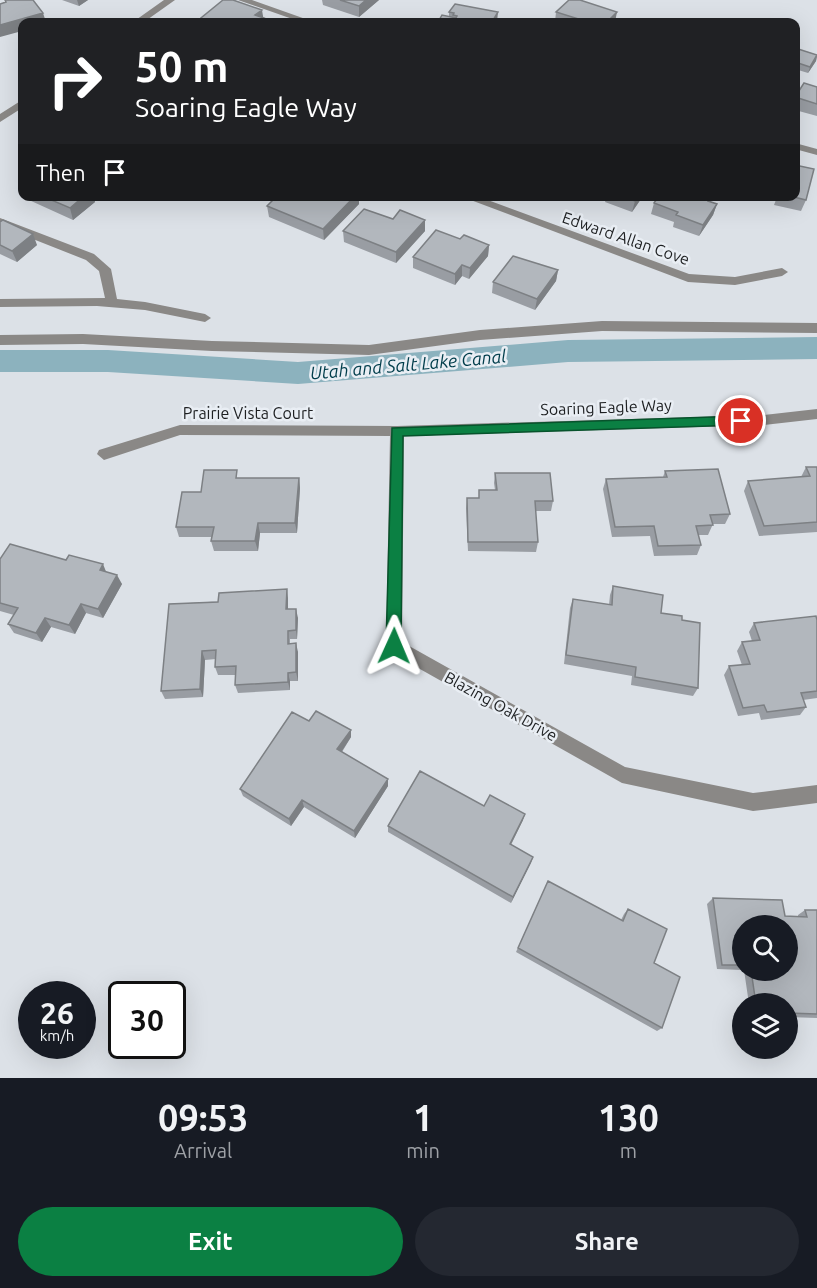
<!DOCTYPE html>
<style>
:root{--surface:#171b24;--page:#242831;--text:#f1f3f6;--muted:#9ea1a6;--accent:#0b8043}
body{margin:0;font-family:Ubuntu,sans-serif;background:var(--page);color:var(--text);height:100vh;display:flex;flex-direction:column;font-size:22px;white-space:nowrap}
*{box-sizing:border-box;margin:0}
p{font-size:20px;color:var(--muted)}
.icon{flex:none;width:33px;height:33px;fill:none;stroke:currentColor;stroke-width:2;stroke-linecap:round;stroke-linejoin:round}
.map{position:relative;height:1078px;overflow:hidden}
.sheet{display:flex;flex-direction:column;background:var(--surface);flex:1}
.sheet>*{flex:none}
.banner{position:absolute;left:18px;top:18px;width:782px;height:183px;border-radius:12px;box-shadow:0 6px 24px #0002;background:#202124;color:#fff;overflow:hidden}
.controls{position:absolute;left:732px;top:915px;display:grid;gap:12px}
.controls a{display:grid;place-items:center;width:66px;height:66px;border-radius:50%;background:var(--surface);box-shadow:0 6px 24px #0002;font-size:30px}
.speed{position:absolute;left:18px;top:981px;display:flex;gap:12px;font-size:30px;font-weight:700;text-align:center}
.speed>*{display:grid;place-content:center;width:78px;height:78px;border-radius:50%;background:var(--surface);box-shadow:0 6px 24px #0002;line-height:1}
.speed small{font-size:15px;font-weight:400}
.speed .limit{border:3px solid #111;border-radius:9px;background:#fff;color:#111}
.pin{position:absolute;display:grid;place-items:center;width:51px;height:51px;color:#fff;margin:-26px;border:3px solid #fff;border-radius:50%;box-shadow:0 2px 6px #0007}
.me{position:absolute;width:66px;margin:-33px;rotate:1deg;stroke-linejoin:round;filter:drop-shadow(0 0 4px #0008)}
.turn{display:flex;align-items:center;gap:21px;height:126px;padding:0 18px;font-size:27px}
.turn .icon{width:78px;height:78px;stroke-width:2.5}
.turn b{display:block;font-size:42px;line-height:51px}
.then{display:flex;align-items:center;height:57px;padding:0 18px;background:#0003;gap:12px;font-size:22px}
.eta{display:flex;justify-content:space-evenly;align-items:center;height:102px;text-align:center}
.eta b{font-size:36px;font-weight:700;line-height:42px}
.cta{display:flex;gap:12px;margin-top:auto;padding:12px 18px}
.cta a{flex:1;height:69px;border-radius:36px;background:var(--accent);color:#fff;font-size:24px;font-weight:700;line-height:69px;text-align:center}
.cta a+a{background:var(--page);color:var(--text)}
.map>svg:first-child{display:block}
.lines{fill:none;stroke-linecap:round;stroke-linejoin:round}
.canal{fill:#8cb2be;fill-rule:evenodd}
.minor{fill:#8a8886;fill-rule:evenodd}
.wall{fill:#999da3}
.shaded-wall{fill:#7d8084}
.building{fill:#b2b7bd;stroke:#7d8084;stroke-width:1.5}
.route{fill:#0b8043;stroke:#07532c;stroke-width:1.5}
.labels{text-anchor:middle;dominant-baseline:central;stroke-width:5;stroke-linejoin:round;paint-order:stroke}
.street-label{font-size:16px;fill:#1d1f21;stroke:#e9eef4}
.water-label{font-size:18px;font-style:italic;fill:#003d4b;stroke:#e9eef4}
</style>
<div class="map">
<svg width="817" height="1078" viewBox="0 0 817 1078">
<rect width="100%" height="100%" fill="#dce1e7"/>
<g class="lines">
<path class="canal" d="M817 337V359L568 362 298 384 108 372H0V350H108L298 362 568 340Z"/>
<path class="minor" d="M164 0H175L144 22H133Z
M238 0H252L314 22H301Z
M22 100V108L0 122V114Z
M795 143 817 149V155L795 149Z
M460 196H477L689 274 735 277 782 268 788 272 782 276 735 285 688 282Z
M0 218 94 254 111 269 117 299 145 302 205 314 211 318 205 322 145 310 97 306 0 307V299L105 298 99 271 86 260 0 226Z
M602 321 817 323V333L602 331 480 340 369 355 212 351 83 344 0 345V335L83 334 212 341 369 345 480 330Z
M817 409V419L764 425 404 436 402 642 625 767 753 793 817 785V803L753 811 622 783 388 651 386 646 390 436 180 435 104 460 97 454 99 450 180 425 397 426 764 415Z"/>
</g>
<path class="wall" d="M62 0H88L79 6Z
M322 0H379L359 17 323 5Z
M449 12H498L438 22 449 17Z
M556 12 615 22H555Z
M795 48 817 55 816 61 808 73 795 69Z
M817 87V116L795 110V97Z
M28 196H93L95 202 73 220 29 200Z
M277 196H359V204L324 240 269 217 267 206Z
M607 196H643L632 212 605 202Z
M659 196H713L711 202 717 204 713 215 699 236 673 227 674 222 651 214 654 203Z
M775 196H795L806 200 801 211 774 205 777 197Z
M0 222 37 245 17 262 0 254Z
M343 231H425L396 263 344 242Z
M460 239 489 245 488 256 469 279 462 276 455 285 413 268V257Z
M558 270 556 281 535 310 492 293 493 282Z
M806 467H817V532L759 536 744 491 748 481 801 477Z
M665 471 730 514 725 524H713L708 535H698L701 545 697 555 654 556 650 536 612 537 603 489 606 479 663 477Z
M495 473 553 501 551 511H535L538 542 536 552 468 551 466 508 467 498H479V490H495L494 483Z
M239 478H299L300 488 297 533H260L258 551H214L211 541 212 537H179L176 527 201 492Z
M0 559 106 572 122 584 103 618 86 613 75 634 51 627 42 642 14 633 8 624 14 615 0 611Z
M613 586 661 613 682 620 698 688 693 696 631 685 632 676 564 664 570 608 573 599 609 605 610 595Z
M288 598V609L298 618 297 639H290V644L298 652V681H290V690L238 693 235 685V675H218L215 667 216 659 205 660 203 697 165 699 161 691 169 604Z
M817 620V698L803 700 806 707 800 715 761 720 759 713 738 716 724 675 729 666 742 665 737 651 742 642 752 641 749 632 754 623Z
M309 721 351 730V737L342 752 388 786 355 838 304 807 291 826 243 796 240 789Z
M484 806 523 820 511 845 533 857 511 903 388 832V826Z
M548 881 621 920 624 914 628 909 654 963 662 1028 657 1031 516 952Z
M713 898 785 916 798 917V915L805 910H817V1018L788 1017V1004H749L744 970H788L742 926V970L717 969 707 904Z"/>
<path class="shaded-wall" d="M77 0H88L79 6Z
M366 0H379L359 17V6Z
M262 10 264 22H256L255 15Z
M498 12 497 22H492Z
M617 12 615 22H607Z
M43 13 46 22H22V31L0 37V25Z
M817 56 816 61 808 73 810 67Z
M84 196H93L95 202 73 220 70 208Z
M355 196H359V204L324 240 323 229Z
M637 196H643L632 212 635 201Z
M717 204 713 215 699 236 703 225Z
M425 220V231L396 263V252Z
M33 234 37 245 17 262 12 251Z
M489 245 488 256 469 279 470 268Z
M462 265V276L455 285V274Z
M558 270 556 281 535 310 537 299Z
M299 478 300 488 297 533 295 523Z
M258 523 260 533 258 551 255 541Z
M103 564 107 574 100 570Z
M117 575 122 584 103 618 98 609Z
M287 589 288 598V618L286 609Z
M81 604 86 613 75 634 69 625Z
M296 609 298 618 297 639 296 630Z
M45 618 51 627 42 642 36 633Z
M296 643 298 652V681L296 672Z
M202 651 205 660 203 697 200 689Z
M288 673 290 681V690L288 682Z
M351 730V737L338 757 337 749Z
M388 779V786L355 838 354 831Z
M302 800 304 807 291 826 289 819Z
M525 814 523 820 508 850 510 844Z
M533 857 531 863 511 903 513 897Z"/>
<path class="building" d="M5 0H33L43 13 0 25V4L6 2Z
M223 0H233L262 10 255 15 264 18 259 22H196Z
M340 0H366L359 6Z
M569 0H580L617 12 607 22H588L556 12Z
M455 4 498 12 492 22H438L442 15 456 18 457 16 453 15 454 13 449 12Z
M795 48 817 55 810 67 795 62Z
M804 83 817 87V104L795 97Z
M795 165 814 169 806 200 790 196H795Z
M42 196H84L70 208Z
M277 196H355L323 229 267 206Z
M623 196H637L635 201Z
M659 196H711L708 201 717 204 703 225 676 215 678 212 654 203Z
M364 209 393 219 400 210 425 220 396 252 343 231Z
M3 220 33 234 12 251 0 245V222Z
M436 230 460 239 464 235 489 245 470 268 462 265 455 274 413 257Z
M513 256 558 270 537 299 493 282Z
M806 467H817V522L764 526 748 481 810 476Z
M718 469 730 514 710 515 713 525 696 526 701 545 658 546 654 526 615 527 606 479 667 477 665 471Z
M204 470H237L236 478H299L295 523H258L255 541H211L214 527H176L182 492H201Z
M495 473H550L553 501H535L538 542H468L467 498H479V490H497Z
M10 544 66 560 69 555 103 564 100 570 117 575 98 609 81 604 69 625 45 618 36 633 8 624 18 608 0 603V559Z
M613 586 663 595 661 613 682 616V620L700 623 698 688 635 677 636 667 566 655 573 599 612 605Z
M287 589 286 609H296V630L288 631V644L296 643V672L288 673V682L235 685 236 666 215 667 216 650 202 651 200 689 161 691 169 604 218 602 219 593Z
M816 616 817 620V691L801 693 806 707 767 712 764 705 743 708 729 666 750 664 742 642 760 640 754 623Z
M316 711 351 730 337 749 388 779 354 831 302 800 289 819 240 789 292 712 309 721Z
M420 771 484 806 490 795 525 814 510 844 533 857 513 897 388 826Z
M548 881 623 921 628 909 667 929 654 963 680 977 662 1028 518 948Z
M713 898 782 900 785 916 807 917 805 910H817V1014L788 1013V1004H756L751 970H788V926H742V965H722Z"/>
<path class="route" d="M741 416 747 421 741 425 403 436 401 646 394 652 389 650 386 646 392 428Z"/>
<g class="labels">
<g class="street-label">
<text transform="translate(626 238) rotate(19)">Edward Allan Cove</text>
<text transform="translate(606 407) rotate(-2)">Soaring Eagle Way</text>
<text x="248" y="413">Prairie Vista Court</text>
<text transform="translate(501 706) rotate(29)">Blazing Oak Drive</text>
</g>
<g class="water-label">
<text transform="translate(408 364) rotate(-5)">Utah and Salt Lake Canal</text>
</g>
</g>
</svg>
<div class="controls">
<a><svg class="icon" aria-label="search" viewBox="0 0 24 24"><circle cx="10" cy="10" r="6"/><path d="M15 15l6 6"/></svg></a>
<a><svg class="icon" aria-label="layers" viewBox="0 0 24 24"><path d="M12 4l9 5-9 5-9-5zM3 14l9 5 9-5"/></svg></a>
</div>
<div class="speed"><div>26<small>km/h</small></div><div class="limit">30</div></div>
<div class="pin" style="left:741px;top:421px;background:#d93025"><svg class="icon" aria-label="arrive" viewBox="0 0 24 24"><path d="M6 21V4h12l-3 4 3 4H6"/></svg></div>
<svg class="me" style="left:394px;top:646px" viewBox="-20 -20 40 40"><path d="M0-17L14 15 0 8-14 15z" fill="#0b8043" stroke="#fff" stroke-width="4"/></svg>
<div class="banner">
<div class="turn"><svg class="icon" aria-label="right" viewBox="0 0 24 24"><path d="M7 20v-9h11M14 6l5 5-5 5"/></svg><div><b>50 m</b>Soaring Eagle Way</div></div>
<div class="then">Then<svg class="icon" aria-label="arrive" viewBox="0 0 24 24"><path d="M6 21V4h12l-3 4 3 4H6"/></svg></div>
</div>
</div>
<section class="sheet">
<div class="eta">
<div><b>09:53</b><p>Arrival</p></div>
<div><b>1</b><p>min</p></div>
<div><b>130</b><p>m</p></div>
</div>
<div class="cta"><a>Exit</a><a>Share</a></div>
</section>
